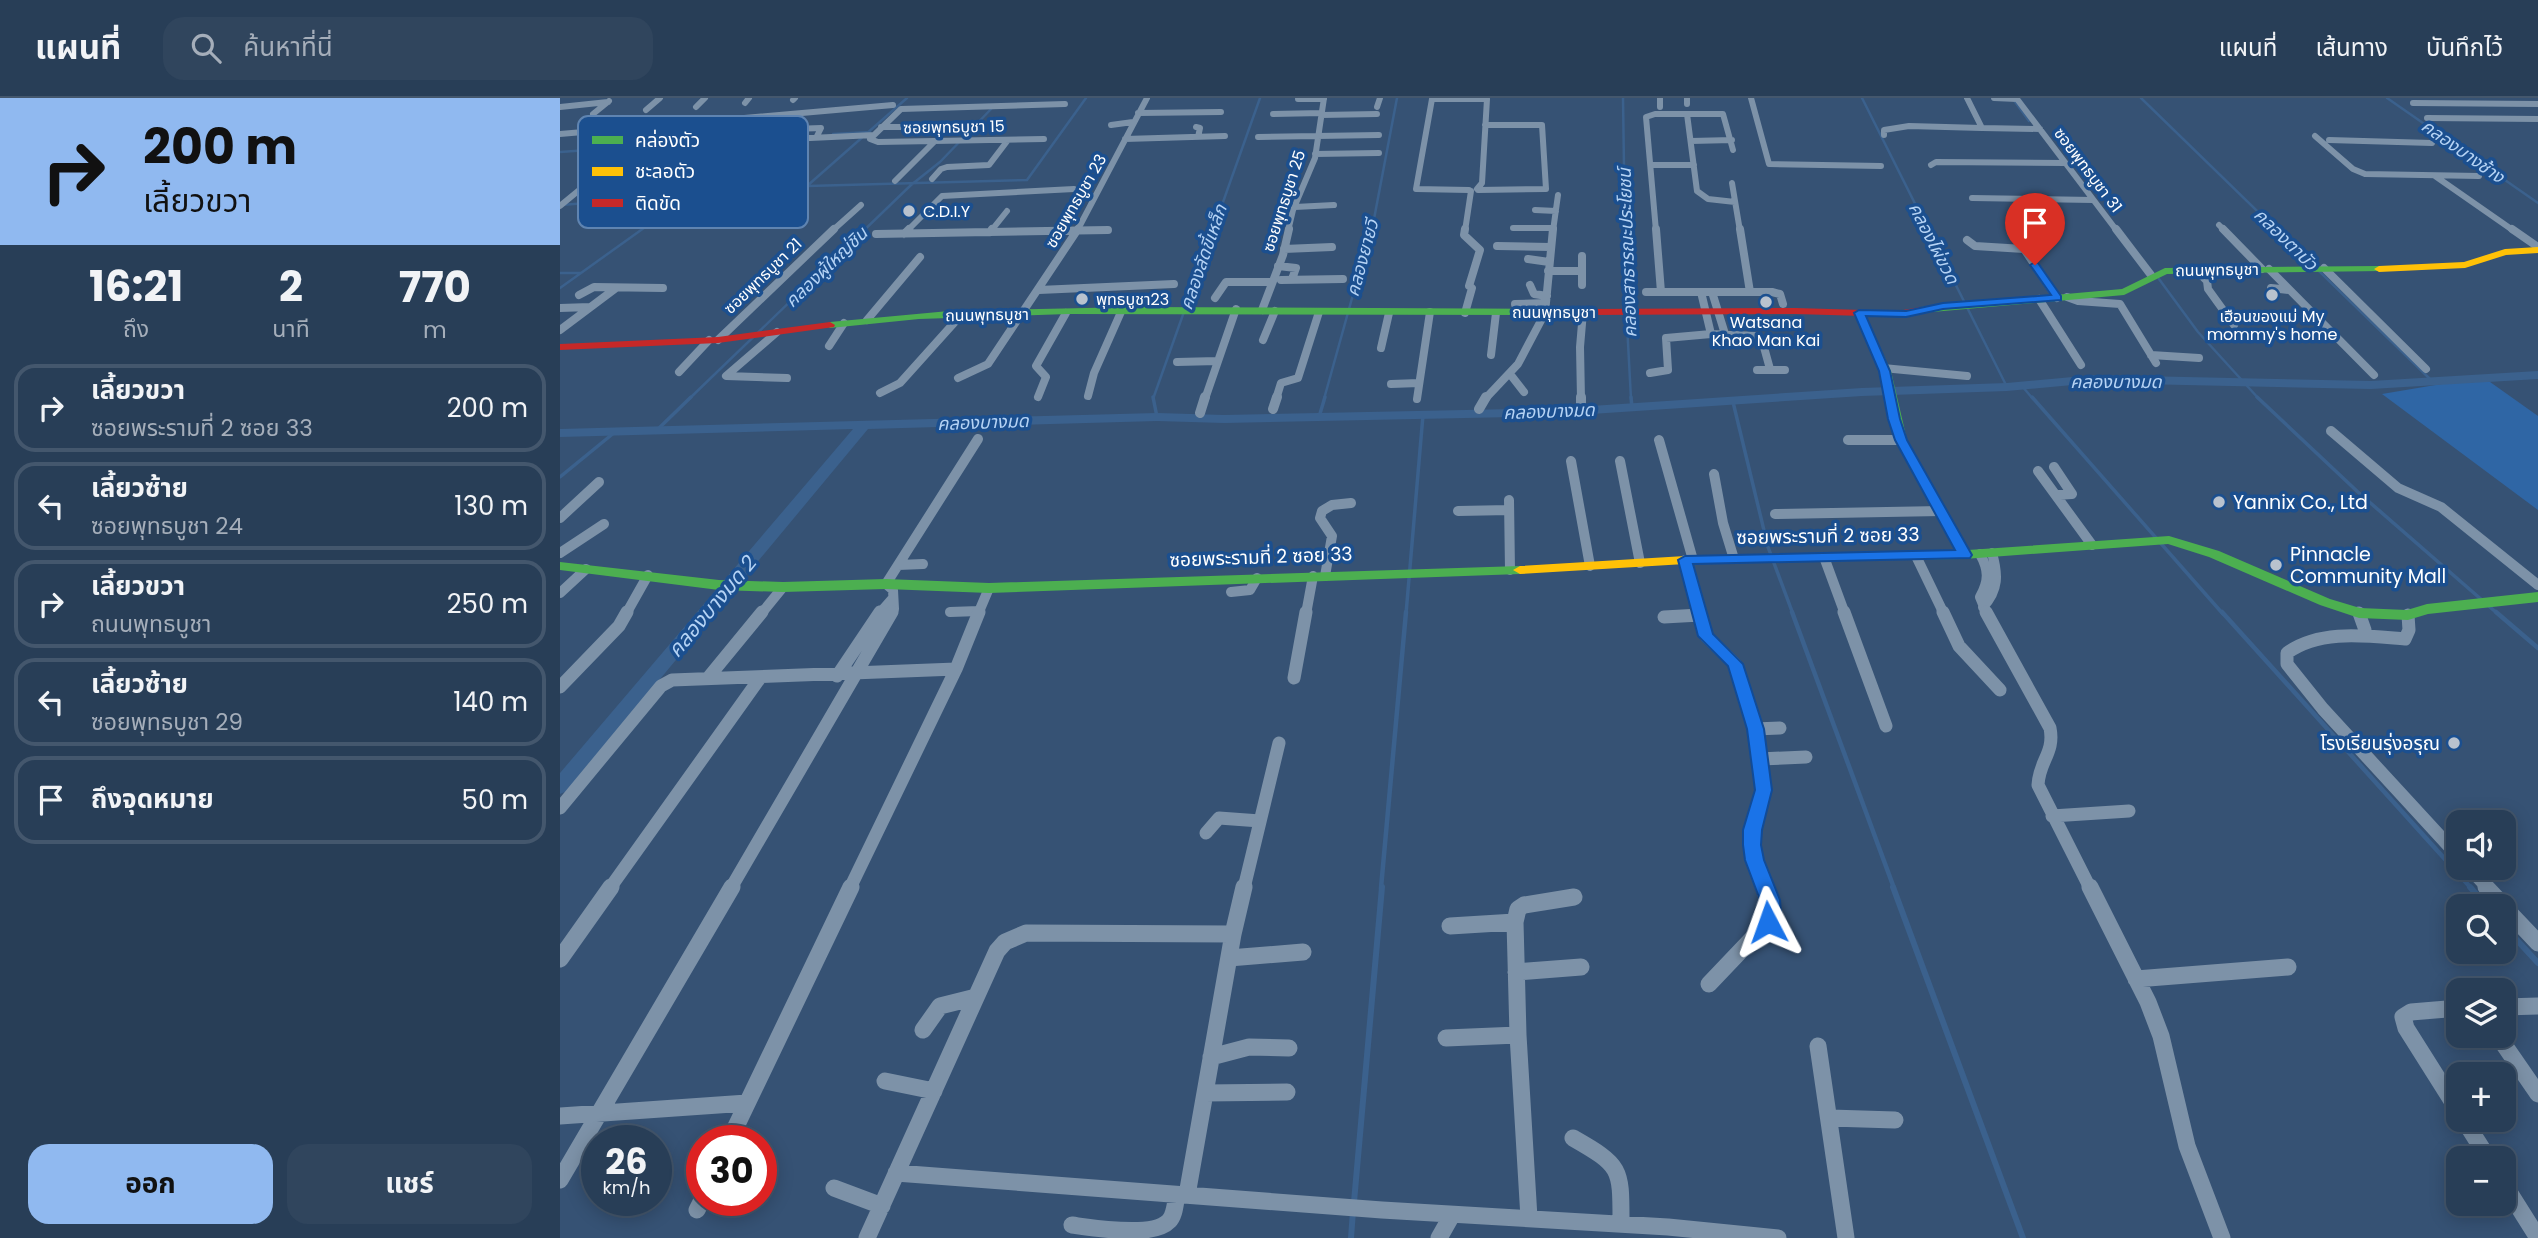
<!DOCTYPE html>
<html lang="th">
<meta charset="utf-8">
<style>
:root{--surface:#283e57;--page:#30455d;--text:#f1f3f6;--muted:#a5aeba;--line:#44576d;--accent:#90b9f0}
body{margin:0;font-family:Poppins,"Noto Sans Thai",sans-serif;background:var(--page);color:var(--text);height:100vh;display:flex;flex-direction:column;font-size:26px;white-space:nowrap}
*{box-sizing:border-box;margin:0}
p{font-size:23px;color:var(--muted)}
.icon{flex:none;width:38px;height:38px;fill:none;stroke:currentColor;stroke-width:2;stroke-linecap:round;stroke-linejoin:round}
.map{position:relative;flex:1;overflow:hidden}
.panel{display:flex;flex-direction:column;background:var(--surface);width:560px}
.panel>*{flex:none}
.hud{background:#90b9f0;color:#111;overflow:hidden}
.buttons{position:absolute;left:1886px;top:712px;display:grid;gap:14px}
.buttons a{display:grid;place-items:center;width:70px;height:70px;border-radius:14px;background:var(--surface);box-shadow:0 4px 18px #0003,0 0 0 2px var(--line);font-size:35px}
.speed{position:absolute;left:21px;top:1027px;display:flex;gap:14px;font-size:35px;font-weight:700;text-align:center}
.speed>*{display:grid;place-content:center;width:91px;height:91px;border-radius:50%;background:var(--surface);box-shadow:0 4px 18px #0003,0 0 0 2px var(--line);line-height:1}
.speed small{font-size:18px;font-weight:400}
.speed .limit{border:10px solid #d22;background:#fff;color:#111}
.pin{position:absolute;display:grid;place-items:center;width:60px;height:60px;color:#fff;margin:-72px -30px;border-radius:50% 50% 50% 0;rotate:-45deg;box-shadow:0 0 7px #0007}
.pin .icon{rotate:45deg}
.me{position:absolute;width:77px;margin:-38px;rotate:356deg;stroke-linejoin:round;filter:drop-shadow(0 0 5px #0008)}
.turn{display:flex;align-items:center;gap:24px;height:147px;padding:0 28px;font-size:32px}
.turn .icon{width:91px;height:91px;stroke-width:2.5}
.turn b{display:block;font-size:49px;line-height:60px}
.eta{display:flex;justify-content:space-evenly;align-items:center;height:119px;text-align:center}
.eta b{font-size:42px;font-weight:700;line-height:49px}
.button{display:flex;gap:14px;margin-top:auto;padding:14px 28px}
.button a{flex:1;height:80px;border-radius:21px;background:var(--accent);color:#111;font-size:28px;font-weight:700;line-height:80px;text-align:center}
.button a+a{background:var(--page);color:var(--text)}
ul{padding:0;list-style:none}
li{display:flex;align-items:center;gap:21px;height:88px;margin:0 14px 10px;padding:0 14px;border:4px solid var(--line);border-radius:21px}
li div{flex:1}
li b{display:block;font-size:26px}
li em{font-style:normal}
header{display:flex;align-items:center;gap:42px;box-sizing:border-box;height:98px;padding:0 35px;background:var(--surface);border-bottom:2px solid var(--line)}
header strong{font-size:33px}
nav{display:flex;gap:38px;margin-inline-start:auto;font-size:24px}
.search{width:490px;height:63px;background:var(--page);display:flex;align-items:center;gap:18px;box-sizing:border-box;padding:0 24px;border-radius:21px;color:var(--muted);font-size:26px}
main{display:flex;flex:1;min-height:0}
.map>svg:first-child{display:block}
.green{fill:#2f66a5}
.lines{fill:none;stroke-linecap:round;stroke-linejoin:round}
.stream-far3{stroke:#3b618d;stroke-width:2.5}
.stream-far2{stroke:#3b618d;stroke-width:3.5}
.stream-far1{stroke:#3b618d;stroke-width:4.5}
.stream{stroke:#3b618d;stroke-width:6}
.canal{fill:#3b618d;fill-rule:evenodd}
.street-far4{stroke:#7d92a8;stroke-width:6}
.street-far3{stroke:#7d92a8;stroke-width:8}
.street-far2{stroke:#7d92a8;stroke-width:10}
.street-far1{stroke:#7d92a8;stroke-width:13}
.street{stroke:#7d92a8;stroke-width:17}
.fast{fill:#4caf50;fill-rule:evenodd}
.slow{fill:#ffc107;fill-rule:evenodd}
.jam{fill:#c62828;fill-rule:evenodd}
.route{fill:#1a73e8;stroke:#114b97;stroke-width:2}
.poi-dot{fill:#b9c2ce;stroke:#1b4f8f;stroke-width:2.5}
.labels{text-anchor:middle;dominant-baseline:central;stroke-width:7;stroke-linejoin:round;paint-order:stroke}
.far-street-label{font-size:16px;fill:#fff;stroke:#1b4f8f}
.far-poi-label{font-size:16px;fill:#fff;stroke:#1b4f8f;text-anchor:start}
.far-water-label{font-size:18px;font-style:italic;fill:#b5d3f5;stroke:#1b4f8f}
.poi-label{font-size:19px;fill:#fff;stroke:#1b4f8f;text-anchor:start}
.street-label{font-size:19px;fill:#fff;stroke:#1b4f8f}
.water-label{font-size:21px;font-style:italic;fill:#b5d3f5;stroke:#1b4f8f}
.key{fill:#1b4f8f;stroke:#5f84b1;stroke-width:2}
.key-label{font-size:19px;fill:#fff}
</style>
<header>
<strong>แผนที่</strong>
<div class="search"><svg class="icon" aria-label="search" viewBox="0 0 24 24"><circle cx="10" cy="10" r="6"/><path d="M15 15l6 6"/></svg>ค้นหาที่นี่</div>
<nav><a>แผนที่</a><a>เส้นทาง</a><a>บันทึกไว้</a></nav>
</header>
<main>
<section class="panel">
<div class="hud">
<div class="turn"><svg class="icon" aria-label="right" viewBox="0 0 24 24"><path d="M7 20v-9h11M14 6l5 5-5 5"/></svg><div><b>200 m</b>เลี้ยวขวา</div></div>
</div>
<div class="eta">
<div><b>16:21</b><p>ถึง</p></div>
<div><b>2</b><p>นาที</p></div>
<div><b>770</b><p>m</p></div>
</div>
<ul>
<li><svg class="icon" aria-label="right" viewBox="0 0 24 24"><path d="M7 20v-9h11M14 6l5 5-5 5"/></svg><div><b>เลี้ยวขวา</b><p>ซอยพระรามที่ 2 ซอย 33</p></div><em>200 m</em></li>
<li><svg class="icon" aria-label="left" viewBox="0 0 24 24"><path d="M17 20v-9H6M10 6l-5 5 5 5"/></svg><div><b>เลี้ยวซ้าย</b><p>ซอยพุทธบูชา 24</p></div><em>130 m</em></li>
<li><svg class="icon" aria-label="right" viewBox="0 0 24 24"><path d="M7 20v-9h11M14 6l5 5-5 5"/></svg><div><b>เลี้ยวขวา</b><p>ถนนพุทธบูชา</p></div><em>250 m</em></li>
<li><svg class="icon" aria-label="left" viewBox="0 0 24 24"><path d="M17 20v-9H6M10 6l-5 5 5 5"/></svg><div><b>เลี้ยวซ้าย</b><p>ซอยพุทธบูชา 29</p></div><em>140 m</em></li>
<li><svg class="icon" aria-label="arrive" viewBox="0 0 24 24"><path d="M6 21V4h12l-3 4 3 4H6"/></svg><div><b>ถึงจุดหมาย</b></div><em>50 m</em></li>
</ul>
<div class="button"><a>ออก</a><a>แชร์</a></div>
</section>
<div class="map">
<svg width="1978" height="1140" viewBox="0 0 1978 1140">
<rect width="100%" height="100%" fill="#365274"/>
<path class="green" d="M1923 279 1978 318V412L1822 296Z"/>
<g class="lines">
<path class="stream-far3" d="M1063 0 1066 207 1071 301
M1302 0 1447 289
M1581 0 1870 281
M1827 0 1978 105
M1453 1 1469 23
M273 36 310 34
M0 54 230 38
M248 88 467 82 526 0
M1 107 247 88 347 0
M0 175H20
M1599 181 1638 234 1699 301
M0 190 130 97
M1462 288 1473 301
M129 301 351 87 380 64 433 9
M593 301 700 0
M764 301 814 121 837 0"/>
<path class="stream-far2" d="M593 299 597 319
M1071 299 1072 310
M1472 299 1663 516
M1697 299 1799 395 1938 516
M1173 304 1208 449 1233 516
M759 319 765 299
M96 333 131 299
M0 379 55 334
M846 516 863 317"/>
<path class="stream-far1" d="M1232 514 1334 790
M1662 514 1911 790
M1936 514 1978 550
M821 790 846 514"/>
<path class="stream" d="M1333 789 1463 1140
M1910 789 1927 808
M1944 828 1978 865
M794 1104 822 789
M791 1140 793 1113"/>
<path class="canal" d="M1978 273V281L1811 291 1534 285 1447 293 1302 298 1001 318 664 325 597 323 308 331 7 693 0 696V675L293 331 0 339V331L597 315 664 317 1001 310 1302 290 1447 285 1534 277 1811 283Z"/>
<path class="street-far4" d="M1100 0V9
M1127 0V6
M1191 0 1209 66 1321 68
M1407 0 1422 30 1480 31
M1434 0 1457 1 1557 133
M738 1H764
M233 2 235 0
M185 5 189 0
M1853 5 1978 6
M0 9 48 4
M136 9 145 0
M817 9 820 0
M86 12 100 0
M578 15 661 14
M33 16 49 3
M713 16 762 15
M1127 16 1137 93 1148 101 1175 104
M761 17 817 16
M1867 20 1978 21
M551 27 573 24
M321 29H348
M636 29 640 30 638 39
M233 31 261 30 257 38
M0 36 333 7
M1324 37V32L1349 28 1422 30
M1755 38 1793 71 1805 76 1919 78
M698 39 819 37
M484 41 318 44 310 41 341 11 505 6
M565 41 665 38
M1769 42 1872 45
M1131 43 1172 42
M755 56 819 55
M1091 67H1134
M1371 67 1376 64 1505 65
M1875 78 1954 133
M372 81 381 71 387 69 429 67 448 42
M335 83 374 44
M1172 85 1180 133
M909 92 856 91 872 1H927L922 85 917 91
M918 92 986 91 982 27H925
M1412 100 1533 102
M0 108 40 75 197 64 218 45 229 41 314 37
M735 109 774 107
M975 112 996 113
M1659 127 1665 133
M953 130H994
M272 133 301 107
M347 133 382 98 514 91
M431 133 447 113
M505 133 548 132
M517 133 587 0
M728 133 733 112 755 60 764 0
M905 133 911 93
M993 133 998 97
M1096 133 1086 19 1095 16H1163L1173 52"/>
<path class="street-far3" d="M905 131 904 137 920 152 909 188 912 190 905 215
M1096 131 1101 194
M1180 131 1190 194
M1556 131 1591 177
M1663 131 1702 171
M1952 131 1978 149
M430 134 432 131
M316 136 548 132
M344 136 349 131
M1407 142 1415 148 1464 151 1497 200
M937 148 990 149
M724 151 772 149
M1022 158V187
M968 161 989 164
M718 168 736 170 732 181
M1764 170 1866 271
M1709 171 1814 277
M1636 172 1647 183 1648 191 1674 227
M988 173H1022
M721 182 783 181
M970 187 974 196 987 198
M1711 190 1729 192
M479 192 614 186
M1086 194H1212L1220 196 1223 206
M1141 194 1151 236
M1152 194 1165 236
M19 197 34 189 103 190
M1507 199 1518 203 1560 206 1596 265
M655 200 666 184H712
M1479 201 1521 267
M955 206 986 205
M0 210 30 209
M702 212 723 157 729 131
M307 222 360 159
M0 232 56 190
M217 234 166 278 227 280
M158 242 274 131
M703 242 715 213
M269 248 284 225
M821 250 829 215
M931 257 936 215
M1591 257 1639 260
M617 264 657 263
M1323 270 1407 278
M1197 272H1225
M119 274 149 242
M1090 275 1108 272 1106 240 1151 236 1198 238 1202 242 1210 271
M950 276 964 294
M398 280 428 266 518 131
M831 286 859 285
M320 295 340 285 402 216
M528 298 534 275 561 214
M478 299 486 279 476 268 506 215
M645 301 676 211
M716 301 721 285 738 280 759 214
M857 301 870 214
M925 301 958 266 985 215 993 131
M1021 301 1020 249 1023 214"/>
<path class="street-far2" d="M1021 299V305
M713 311 717 299
M919 311 926 299
M640 315 645 299
M1771 333 1838 390 1881 409 1978 487
M1099 342 1133 462
M1288 342H1341
M1011 363 1030 468
M1060 363 1080 465
M1494 369 1512 396 1496 397
M1478 373 1532 447
M1154 376 1163 425 1174 461
M949 402 950 472
M898 413 949 412
M1215 416 1381 413
M0 420 39 384
M0 455 44 426
M1420 456C1429 472 1429 483 1420 499L1427 516
M1356 458 1384 516
M1264 459 1285 516
M1125 462 1140 516
M338 467 363 466
M765 478 772 438 760 420 762 413 772 407 791 405
M671 494 690 492 697 480
M0 495 26 471
M1423 509C1439 492 1438 476 1432 455
M390 514 419 513
M66 516 88 477
M201 516 223 489
M319 516 333 500
M331 516 334 511 333 492 326 486 418 341
M418 516 429 490
M746 516 753 478"/>
<path class="street-far1" d="M1139 514 1146 538 1175 566 1195 631 1204 692 1192 732V747L1204 790
M1284 514 1326 628
M1383 514 1399 548 1440 592
M1426 514 1490 630C1495 655 1479 663 1478 687L1530 790
M1799 515 1805 532 1804 538
M1848 517 1849 532 1845 541C1807 538 1760 531 1727 555V566L1763 611 1899 759
M1104 519 1140 517
M277 578 320 514
M734 580 746 514
M147 581 202 514
M0 589 59 528 67 514
M1195 631 1220 630
M1200 661 1246 659
M0 710 101 588 112 582 396 571
M1492 718 1569 713
M646 735 659 720 700 723
M1909 770 1928 790
M50 790 200 580
M171 790 332 514
M290 790 396 571 419 514
M684 790 719 645"/>
<path class="street" d="M1530 789 1588 904 1601 938 1627 1048 1662 1140
M1926 789 1944 808
M1944 809 1978 845
M890 828 955 824
M669 860 743 854
M0 861 51 789
M956 874 1021 869
M1576 881 1728 869
M1149 886 1208 824 1211 814 1204 789
M1944 909 1978 908
M1899 910 1851 914 1843 919 1846 930 1899 1014
M363 932 380 908 416 899
M1938 938 1978 996
M886 940 958 937
M1258 948 1286 1140
M651 959 689 949 729 950
M325 983 374 993
M645 995 727 994
M0 1018 187 1005
M1270 1020 1335 1022
M1904 1022 1928 1060
M1013 1040C1062 1068 1061 1070 1061 1126
M169 1043 291 789
M336 1075 822 1112 1108 1129 1218 1140
M0 1082 172 789
M1944 1086 1978 1140
M274 1090 322 1108
M627 1097 673 836
M137 1112 142 1102
M969 1120 958 937 955 824 958 811 964 807 1014 799
M512 1127C534 1130 593 1140 609 1123 615 1117 615 1105 617 1097
M307 1140 437 853 445 844 466 835 673 836 684 789
M879 1140 892 1117"/>
<path class="fast" d="M1819 168 1822 169V173L1607 176 1564 197 1361 215 1356 212 1361 209 1562 191 1605 170Z
M573 209 1027 211 1032 214 1027 217 508 216 359 221 270 230 265 227 270 224 389 213Z
M1295 213 1304 215 1331 273 1347 342 1408 452 1609 438 1659 453 1770 501 1800 510 1847 512 1867 506 1978 494V504L1868 516 1848 522 1799 520 1760 507 1649 459 1608 446 1404 461 1228 463 1226 460 1233 456 1395 453 1335 342 1319 273 1294 215Z
M0 464 159 482 223 484 326 481 429 485 960 468 967 472 960 476 429 495 326 491 223 494 159 492 0 472Z"/>
<path class="slow" d="M1978 149V155L1946 157 1905 170 1819 174 1814 171 1819 168 1904 164 1945 151Z
M1233 456 1240 460 1238 463 1125 466 960 476 953 472 960 468 1125 458Z"/>
<path class="jam" d="M1361 209 1366 212 1365 214 1337 219 1235 216 1027 217 1022 214 1027 211 1235 210 1337 213Z
M270 224 275 227 274 229 158 245 0 252V246L158 239Z"/>
</g>
<path class="route" d="M1475 164 1478 165 1501 198V202L1383 211 1346 219 1306 218 1330 273 1340 321 1347 342 1412 457 1410 460 1133 466 1153 536 1183 566 1204 631 1212 692 1202 732 1201 747 1204 762 1220 802 1221 814 1215 830 1208 833 1201 830 1198 824 1202 814 1200 802 1185 762 1183 747V732L1195 692 1187 631 1168 568 1138 538 1118 462 1125 458 1395 452 1335 342 1328 321 1319 273 1294 215 1299 212 1346 213 1383 205 1491 197 1470 167Z"/>
<g class="poi-dot">
<circle cx="349" cy="113" r="7"/>
<circle cx="1712" cy="197" r="7"/>
<circle cx="522" cy="201" r="7"/>
<circle cx="1206" cy="204" r="7"/>
<circle cx="1659" cy="404" r="7"/>
<circle cx="1716" cy="467" r="7"/>
<circle cx="1894" cy="645" r="7"/>
</g>
<g class="labels">
<g class="far-street-label">
<text transform="translate(394 29) rotate(-1)">ซอยพุทธบูชา 15</text>
<text transform="translate(1528 72) rotate(53)">ซอยพุทธบูชา 31</text>
<text transform="translate(516 103) rotate(-60)">ซอยพุทธบูชา 23</text>
<text transform="translate(724 103) rotate(-72)">ซอยพุทธบูชา 25</text>
<text transform="translate(1657 172) rotate(-1)">ถนนพุทธบูชา</text>
<text transform="translate(203 178) rotate(-44)">ซอยพุทธบูชา 21</text>
<text x="994" y="214">ถนนพุทธบูชา</text>
<text transform="translate(427 217) rotate(-1)">ถนนพุทธบูชา</text>
</g>
<g class="far-poi-label">
<text x="363" y="113">C.D.I.Y</text>
<text x="536" y="201">พุทธบูชา23</text>
<text x="1712" y="218" text-anchor="middle">เฮือนของแม่ My<tspan x="1712" dy="18">mommy's home</tspan></text>
<text x="1206" y="224" text-anchor="middle">Watsana<tspan x="1206" dy="18">Khao Man Kai</tspan></text>
</g>
<g class="far-water-label">
<text transform="translate(1903 53) rotate(35)">คลองบางช้าง</text>
<text transform="translate(1726 141) rotate(44)">คลองตาบัว</text>
<text transform="translate(1374 145) rotate(63)">คลองไผ่ขวด</text>
<text transform="translate(1067 155) rotate(-92)">คลองสาธารณะประโยชน์</text>
<text transform="translate(643 159) rotate(-71)">คลองลัดขี้เหล็ก</text>
<text transform="translate(802 160) rotate(-75)">คลองยายวี</text>
<text transform="translate(266 169) rotate(-44)">คลองผู้ใหญ่ชิน</text>
<text x="1556" y="283">คลองบางมด</text>
<text transform="translate(989 313) rotate(-2)">คลองบางมด</text>
<text transform="translate(423 324) rotate(-2)">คลองบางมด</text>
</g>
<g class="poi-label">
<text x="1673" y="404">Yannix Co., Ltd</text>
<text x="1730" y="456">Pinnacle<tspan x="1730" dy="22">Community Mall</tspan></text>
<text x="1880" y="645" text-anchor="end">โรงเรียนรุ่งอรุณ</text>
</g>
<g class="street-label">
<text transform="translate(1268 438) rotate(-1)">ซอยพระรามที่ 2 ซอย 33</text>
<text transform="translate(701 459) rotate(-2)">ซอยพระรามที่ 2 ซอย 33</text>
</g>
<g class="water-label">
<text transform="translate(152 508) rotate(-50)">คลองบางมด 2</text>
</g>
</g>
<rect x="18" y="18" width="230" height="112" rx="10" class="key"/>
<rect x="32" y="38" width="31" height="8" fill="#4caf50"/>
<rect x="32" y="69" width="31" height="9" fill="#ffc107"/>
<rect x="32" y="101" width="31" height="8" fill="#c62828"/>
<g class="key-label">
<text x="75" y="49">คล่องตัว</text>
<text x="75" y="80">ชะลอตัว</text>
<text x="75" y="112">ติดขัด</text>
</g>
</svg>
<div class="buttons">
<a><svg class="icon" aria-label="sound" viewBox="0 0 24 24"><path d="M4 9h4l5-4v14l-5-4H4zM17 9q2 3 0 6"/></svg></a>
<a><svg class="icon" aria-label="search" viewBox="0 0 24 24"><circle cx="10" cy="10" r="6"/><path d="M15 15l6 6"/></svg></a>
<a><svg class="icon" aria-label="layers" viewBox="0 0 24 24"><path d="M12 4l9 5-9 5-9-5zM3 14l9 5 9-5"/></svg></a>
<a>+</a>
<a>−</a>
</div>
<div class="speed"><div>26<small>km/h</small></div><div class="limit">30</div></div>
<div class="pin" style="left:1475px;top:167px;background:#d93025"><svg class="icon" aria-label="arrive" viewBox="0 0 24 24"><path d="M6 21V4h12l-3 4 3 4H6"/></svg></div>
<svg class="me" style="left:1208px;top:824px" viewBox="-20 -20 40 40"><path d="M0-17L14 15 0 8-14 15z" fill="#1a73e8" stroke="#fff" stroke-width="4"/></svg>
</div>
</main>
